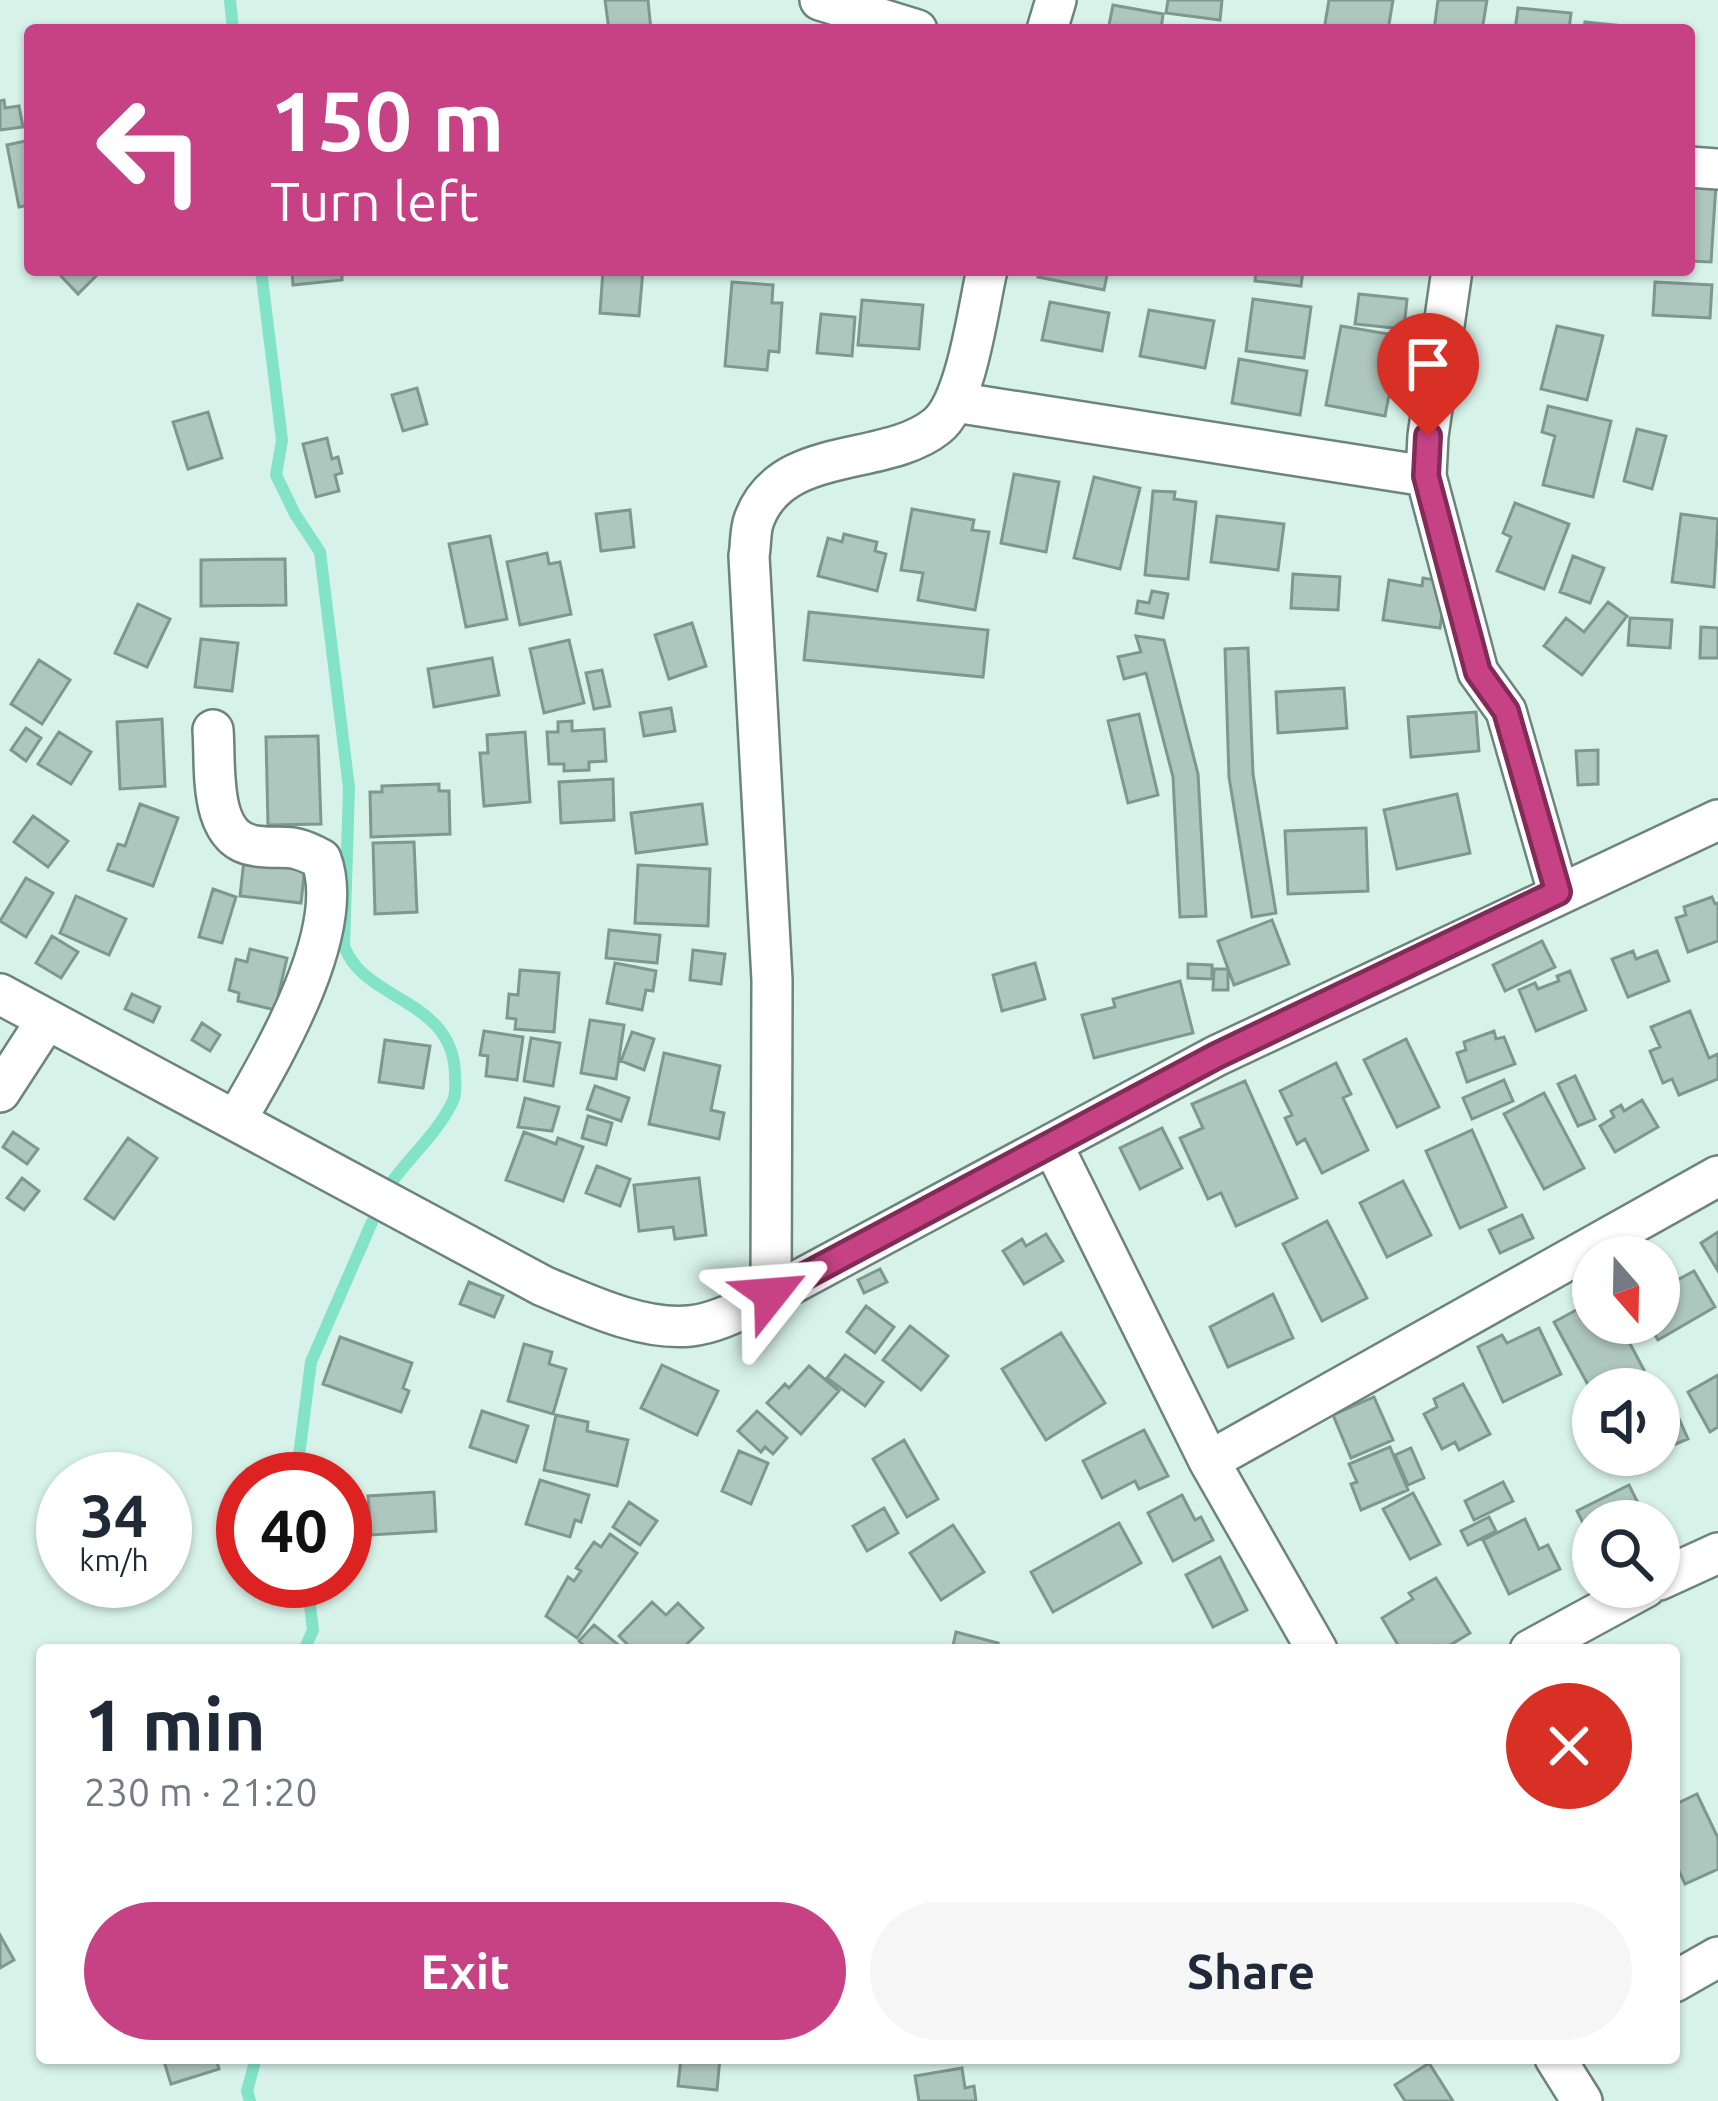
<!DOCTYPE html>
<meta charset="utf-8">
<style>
:root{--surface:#fff;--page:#f6f6f7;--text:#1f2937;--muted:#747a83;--accent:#c74285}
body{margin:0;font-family:Ubuntu,sans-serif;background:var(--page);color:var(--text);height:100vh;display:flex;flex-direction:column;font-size:45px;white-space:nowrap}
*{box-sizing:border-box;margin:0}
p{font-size:39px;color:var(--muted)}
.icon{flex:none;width:66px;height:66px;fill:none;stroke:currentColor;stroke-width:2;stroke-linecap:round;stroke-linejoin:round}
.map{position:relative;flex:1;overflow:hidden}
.side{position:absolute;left:36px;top:1644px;width:1644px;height:420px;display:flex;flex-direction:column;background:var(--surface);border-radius:12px;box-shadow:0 3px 9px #0004}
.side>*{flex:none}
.hud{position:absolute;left:24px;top:24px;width:1671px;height:252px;border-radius:12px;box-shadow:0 3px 9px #0004;background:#c74285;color:#fff;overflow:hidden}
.needle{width:78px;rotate:160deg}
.fabs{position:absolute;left:1572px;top:1236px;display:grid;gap:24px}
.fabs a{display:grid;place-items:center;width:108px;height:108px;border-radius:50%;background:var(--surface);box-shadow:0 3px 9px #0004;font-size:60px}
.speed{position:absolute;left:36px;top:1452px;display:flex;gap:24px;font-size:60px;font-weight:700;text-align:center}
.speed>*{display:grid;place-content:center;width:156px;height:156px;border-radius:50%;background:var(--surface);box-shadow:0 3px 9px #0004;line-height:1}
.speed small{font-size:30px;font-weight:400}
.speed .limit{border:18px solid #d22;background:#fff;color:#111}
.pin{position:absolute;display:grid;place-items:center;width:102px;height:102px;color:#fff;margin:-123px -51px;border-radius:50% 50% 50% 0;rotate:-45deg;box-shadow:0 0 12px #0007}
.pin .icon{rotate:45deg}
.me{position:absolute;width:132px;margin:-66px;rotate:62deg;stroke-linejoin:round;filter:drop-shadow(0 0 9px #0008)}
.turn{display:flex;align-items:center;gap:42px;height:252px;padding:0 48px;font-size:54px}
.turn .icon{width:156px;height:156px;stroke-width:2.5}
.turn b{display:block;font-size:84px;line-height:102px}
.round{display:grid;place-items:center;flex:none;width:126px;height:126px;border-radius:63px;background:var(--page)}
.overview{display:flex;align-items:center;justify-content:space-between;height:204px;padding:0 48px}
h1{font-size:72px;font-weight:600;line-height:90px}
.button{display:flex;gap:24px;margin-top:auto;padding:24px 48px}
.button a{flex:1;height:138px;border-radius:72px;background:var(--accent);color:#fff;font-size:48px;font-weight:600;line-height:138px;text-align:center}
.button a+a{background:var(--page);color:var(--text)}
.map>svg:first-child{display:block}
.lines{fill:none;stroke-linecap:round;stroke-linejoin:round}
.stream{stroke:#83e3c7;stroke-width:12}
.building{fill:#adc6be;stroke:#7e978f;stroke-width:3}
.minor-casing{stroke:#6c847c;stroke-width:44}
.minor{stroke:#fff;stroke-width:39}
.route-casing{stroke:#812b56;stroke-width:30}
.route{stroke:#c74285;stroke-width:21}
</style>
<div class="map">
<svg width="1718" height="2101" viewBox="0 0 1718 2101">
<rect width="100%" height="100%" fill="#d7f2e9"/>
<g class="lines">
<path class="stream" d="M230 0 233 30
M261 270 282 440 276 475 295 514 320 552 349 788 344 946C364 1002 454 998 455 1075 455 1085 457 1094 452 1103 436 1135 409 1157 389 1186
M296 1479 311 1362 372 1222
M304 1650 313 1630 307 1581
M250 2101 247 2091 256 2058"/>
</g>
<path class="building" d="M605 0H648L651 30H609Z
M1168 0H1222L1220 20 1166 13Z
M1329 0H1393L1388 30H1324Z
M1438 0H1487L1482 30H1434Z
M1113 5 1163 14 1161 30H1108Z
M1518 8 1571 13 1569 30H1515Z
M1585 22 1625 26 1624 30H1584Z
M4 100 5 108 19 106 23 127 0 130V101Z
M30 140V205L19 207 7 145Z
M1689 183 1716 184 1711 262 1689 261Z
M65 270H102L78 294 60 275Z
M292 270H342V280L293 285Z
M603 270H643L639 316 600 313Z
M1039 270H1108L1104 290 1038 277Z
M1256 270H1303L1301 286 1255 281Z
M732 282 773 285 772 303H782L779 352 769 351 767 370 725 366Z
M1655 282 1712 285 1710 318 1653 315Z
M1359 294 1407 299 1404 329 1355 324Z
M1253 299 1311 307 1304 358 1246 351Z
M862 300 923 305 919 349 858 345Z
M1050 302 1109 313 1102 351 1042 340Z
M1149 310 1214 321 1205 368 1140 356Z
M821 314 855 317 852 356 817 353Z
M1341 326 1388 334 1381 372 1393 374 1385 416 1326 405Z
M1557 326 1603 336 1587 400 1541 389Z
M1239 359 1307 371 1300 415 1232 403Z
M417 388 427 424 403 431 392 395Z
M1548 406 1611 421 1593 497 1543 485 1555 436 1542 432Z
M208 412 222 458 188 469 173 422Z
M1637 429 1666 436 1652 489 1624 481Z
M327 438 332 459 338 457 342 473 335 475 339 491 316 497 303 444Z
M1014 474 1059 482 1046 552 1001 543Z
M1094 477 1140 488 1120 569 1074 558Z
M1153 491 1175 492 1174 499 1196 502 1188 579 1145 575Z
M1515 503 1569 524 1544 589 1497 571 1511 537 1503 533Z
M912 509 974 520 972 530 989 532 975 610 918 600 923 573 901 570Z
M630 510 634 547 601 551 596 514Z
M1681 514 1718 519 1714 587 1672 582Z
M1217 516 1284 524 1278 570 1211 562Z
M844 534 877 542 875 551 886 554 877 591 818 576 828 538 842 542Z
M490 536 507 619 466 627 449 544Z
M547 553 549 564 560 562 571 614 520 625 507 562Z
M1573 556 1604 568 1590 603 1560 592Z
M285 559 286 605 201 606V560Z
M1293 574 1340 577 1338 610 1291 608Z
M1423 578 1447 582 1440 628 1383 620 1389 580 1422 586Z
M1152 591 1168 594 1163 618 1136 613 1138 601 1149 603Z
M1608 602 1627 616 1582 675 1544 646 1566 618 1584 632Z
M138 604 170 619 147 667 115 653Z
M809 612 988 630 983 677 804 660Z
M1630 618 1672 620 1670 648 1628 645Z
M692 623 706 666 669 679 655 635Z
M1701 627 1718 628V658H1700Z
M1136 636 1164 640 1198 774 1206 916 1180 917 1173 777 1146 673 1124 679 1118 657 1141 652Z
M201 639 238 643 232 691 195 687Z
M569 640 584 703 544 713 530 649Z
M1248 648 1253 774 1276 913 1252 917 1229 777 1225 649Z
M492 658 499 695 434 707 428 669Z
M39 660 70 680 42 724 11 704Z
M602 670 610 706 594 709 586 673Z
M1344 688 1347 728 1278 733 1276 692Z
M671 708 675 731 644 736 640 713Z
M1476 712 1479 751 1411 757 1408 717Z
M1139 714 1158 795 1128 803 1108 721Z
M162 719 165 786 120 789 117 722Z
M572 721V731L604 729 606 761 589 762V770L564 771V764H549L547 732H558V722Z
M26 728 41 738 26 761 11 750Z
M59 732 91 752 71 784 38 764Z
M525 732 530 802 484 806 480 753H488L487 735Z
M318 736 321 824 268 825 266 737Z
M1598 750V784L1578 785 1576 751Z
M613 779 614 820 561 823 559 782Z
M439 784V791H449L450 834 371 837 370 792H382V786Z
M1457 794 1470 853 1397 869 1384 810Z
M140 804 178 818 153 886 108 870 118 844 125 846Z
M702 804 707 844 636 853 631 813Z
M33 816 68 841 48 867 14 842Z
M1366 828 1368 891 1288 894 1285 831Z
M414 842 417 912 375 914 373 843Z
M244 860 305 867 301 903 240 896Z
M638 865 710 869 708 926 635 923Z
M26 878 53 893 26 937 0 921Z
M213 889 236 897 222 943 199 937Z
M76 896 126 919 109 955 60 933Z
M1712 897 1715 904 1718 903V941L1688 952 1676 918 1686 915 1684 907Z
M1272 920 1289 964 1234 985 1218 941Z
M609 930 660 935 657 963 606 958Z
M52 936 78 952 61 978 36 963Z
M1542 941 1555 967 1505 991 1493 965Z
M250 949 287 958 275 1010 238 1001 239 993 229 990 236 959 247 962Z
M693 950 725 954 721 984 690 980Z
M1633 951 1636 959 1657 951 1669 981 1628 997 1612 959Z
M615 963 656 971 653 991 646 990 642 1010 607 1003Z
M1035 963 1045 999 1002 1011 993 975Z
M1188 964 1212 965V979L1188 978Z
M1214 969H1228V990H1213Z
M520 970 559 973 554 1032 515 1029 516 1019 507 1018 509 994 518 995Z
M1570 971 1586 1010 1536 1031 1519 990 1535 983 1538 989 1559 981 1557 976Z
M1180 981 1193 1033 1094 1058 1082 1015 1115 1007 1113 999Z
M132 994 160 1007 153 1022 125 1009Z
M1690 1011 1709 1058 1718 1054V1079L1679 1095 1672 1079 1663 1083 1650 1051 1660 1047 1651 1027Z
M590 1020 624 1025 616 1079 581 1073Z
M202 1023 220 1035 210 1051 192 1040Z
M484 1031 523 1037 517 1080 486 1076 488 1056 480 1055Z
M1494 1031 1496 1039 1504 1037 1515 1064 1467 1082 1457 1053 1466 1050 1464 1042Z
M632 1032 654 1039 644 1070 621 1061Z
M531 1038 560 1043 553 1086 524 1081Z
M1406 1039 1439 1107 1397 1127 1364 1060Z
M385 1040 430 1046 423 1088 379 1082Z
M664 1053 720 1066 711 1110 724 1113 719 1139 649 1124Z
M1336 1063 1351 1094 1343 1098 1368 1150 1322 1173 1305 1139 1297 1144 1285 1118 1292 1115 1280 1091Z
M1575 1076 1595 1119 1578 1126 1558 1084Z
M1504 1080 1513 1101 1472 1119 1463 1098Z
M1245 1081 1297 1198 1236 1226 1221 1193 1208 1199 1180 1138 1203 1128 1192 1104Z
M595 1086 629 1098 621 1121 587 1109Z
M1544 1093 1584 1168 1544 1189 1504 1114Z
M525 1098 559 1107 552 1131 518 1127Z
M1642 1100 1658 1127 1615 1152 1600 1126 1614 1117 1611 1111 1621 1105 1624 1111Z
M588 1116 612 1123 606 1145 582 1138Z
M1162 1128 1182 1168 1140 1189 1120 1148Z
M1472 1130 1506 1207 1460 1228 1426 1151Z
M13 1132 38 1149 27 1164 3 1147Z
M524 1132 556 1144 558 1138 583 1147 563 1201 506 1180Z
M128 1138 157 1158 114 1219 85 1199Z
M597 1166 630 1179 620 1206 586 1193Z
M22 1178 39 1191 24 1210 7 1198Z
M699 1178 706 1235 675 1239 673 1227 639 1231 634 1185Z
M1403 1181 1431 1235 1387 1257 1360 1203Z
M1522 1215 1533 1238 1500 1253 1489 1230Z
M1327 1221 1367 1298 1322 1321 1283 1244Z
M1718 1232V1271L1701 1243Z
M1046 1234 1063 1261 1024 1284 1003 1251 1022 1239 1026 1246Z
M880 1269 887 1282 864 1293 858 1280Z
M1694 1271 1715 1307 1658 1340 1648 1323H1659V1290Z
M469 1282 503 1296 494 1317 460 1304Z
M1273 1294 1293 1338 1228 1367 1210 1327Z
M1593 1301V1323H1619L1644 1370 1608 1389H1593V1394L1554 1322Z
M866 1306 894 1327 875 1353 847 1332Z
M910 1326 948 1356 921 1390 883 1360Z
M1539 1328 1561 1374 1503 1402 1478 1347 1502 1335 1507 1343Z
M1061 1333 1105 1403 1046 1440 1002 1369Z
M340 1337 412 1363 403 1388 409 1391 401 1412 323 1384Z
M524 1344 552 1352 549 1364 566 1369 553 1414 508 1401Z
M845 1355 883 1382 865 1406 827 1378Z
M662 1365 718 1391 697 1435 641 1408Z
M809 1366 839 1391 801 1434 767 1403 785 1384 789 1388Z
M1718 1375V1427L1710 1432 1688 1392Z
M1463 1384 1490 1434 1459 1450 1455 1442 1442 1449 1424 1414 1437 1407 1434 1399Z
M1374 1397 1393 1440 1351 1458 1333 1415Z
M1672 1403 1688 1439 1659 1451V1408Z
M482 1411 528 1426 516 1462 470 1447Z
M757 1411 787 1438 773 1454 765 1447 761 1452 738 1431Z
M556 1415 588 1422 587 1431 628 1440 617 1486 544 1470Z
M1144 1430 1168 1476 1139 1489 1135 1481 1102 1498 1083 1461Z
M904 1440 938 1499 907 1517 873 1459Z
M1390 1447 1408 1490 1361 1510 1351 1484 1357 1482 1349 1464Z
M1411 1448 1424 1478 1408 1485 1395 1455Z
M739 1451 768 1463 751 1504 722 1491Z
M540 1480 589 1495 581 1522 575 1520 570 1537 526 1524Z
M1503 1482 1513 1501 1474 1520 1465 1501Z
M1629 1485 1647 1521H1593V1543L1577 1511Z
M360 1491 363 1539 345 1540V1492Z
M434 1492 436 1531 371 1535 368 1496Z
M1413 1493 1440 1544 1410 1559 1383 1509Z
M1182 1495 1195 1520 1201 1517 1213 1540 1173 1561 1148 1513Z
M629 1502 657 1521 640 1545 613 1527Z
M884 1508 898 1533 867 1551 853 1526Z
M1489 1517 1496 1531 1468 1545 1461 1531Z
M1525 1519 1539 1549 1548 1545 1560 1569 1509 1594 1483 1540Z
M1119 1523 1141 1563 1053 1612 1031 1572Z
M953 1525 984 1572 941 1600 910 1553Z
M610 1534 637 1553 577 1638 546 1616 568 1577 574 1581 581 1571 576 1568 594 1542 601 1547Z
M1220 1557 1247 1610 1213 1627 1186 1575Z
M1436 1578 1470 1633 1442 1650 1437 1645 1428 1650H1401L1382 1618 1413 1599 1409 1593Z
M652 1602 666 1615 678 1603 703 1628 681 1650H633L619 1636Z
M594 1625 621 1647 619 1650H588L579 1641Z
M956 1632 998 1643 996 1650H952Z
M1697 1794 1718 1838V1869L1685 1884 1674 1860V1805Z
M0 1935 14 1960 0 1968Z
M163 2058H216L219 2069 171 2084Z
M681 2058H720L717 2090 678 2086Z
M1429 2063 1453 2101H1405L1395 2085Z
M962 2068 965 2088 974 2086 976 2101H919L915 2076Z"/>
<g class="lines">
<defs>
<path id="minor" d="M820 0 917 30
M1047 30 1056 0
M1689 167 1718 169
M1452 270 1428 436 1426 476 1478 672 1506 711 1558 892
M955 402 1426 476
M213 730C216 767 207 840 256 846 287 850 290 842 321 859 348 931 272 1058 236 1120
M0 994 543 1286C586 1304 643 1331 690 1326 719 1323 745 1307 771 1295L1216 1056 1718 820
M0 1092 46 1021
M1052 1144 1209 1461 1317 1650
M771 1295 772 980 749 556C751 545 750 530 754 520 781 444 885 468 937 426 967 402 978 308 987 270
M1209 1461 1718 1176
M1659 1580 1718 1553
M1530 1650 1646 1587
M1674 1982 1718 1957
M1555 2058 1582 2101"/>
</defs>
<use href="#minor" class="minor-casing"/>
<use href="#minor" class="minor"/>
</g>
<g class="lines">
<defs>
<path id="route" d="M771 1294 1216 1056 1558 892 1506 711 1478 672 1426 476 1428 436"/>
</defs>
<use href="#route" class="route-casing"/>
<use href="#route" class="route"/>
</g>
</svg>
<div class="fabs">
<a><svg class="needle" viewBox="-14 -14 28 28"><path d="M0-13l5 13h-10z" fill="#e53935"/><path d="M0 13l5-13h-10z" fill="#747a83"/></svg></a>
<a><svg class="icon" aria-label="sound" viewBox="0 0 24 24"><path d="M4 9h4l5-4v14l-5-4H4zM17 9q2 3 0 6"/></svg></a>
<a><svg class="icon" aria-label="search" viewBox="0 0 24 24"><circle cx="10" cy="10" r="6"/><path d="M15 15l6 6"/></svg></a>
</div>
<div class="speed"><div>34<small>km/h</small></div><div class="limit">40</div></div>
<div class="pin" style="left:1428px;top:436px;background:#d93025"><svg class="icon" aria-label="arrive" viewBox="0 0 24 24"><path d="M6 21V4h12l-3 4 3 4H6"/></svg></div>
<svg class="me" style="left:771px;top:1294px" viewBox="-20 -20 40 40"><path d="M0-17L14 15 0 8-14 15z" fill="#c74285" stroke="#fff" stroke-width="4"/></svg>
<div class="hud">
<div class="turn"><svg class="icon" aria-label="left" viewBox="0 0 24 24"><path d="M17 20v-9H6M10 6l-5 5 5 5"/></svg><div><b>150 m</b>Turn left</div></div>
</div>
<section class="side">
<div class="overview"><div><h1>1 min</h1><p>230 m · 21:20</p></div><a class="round" style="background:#d93025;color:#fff"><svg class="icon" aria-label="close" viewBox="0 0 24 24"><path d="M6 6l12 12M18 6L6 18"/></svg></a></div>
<div class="button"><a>Exit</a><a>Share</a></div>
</section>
</div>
